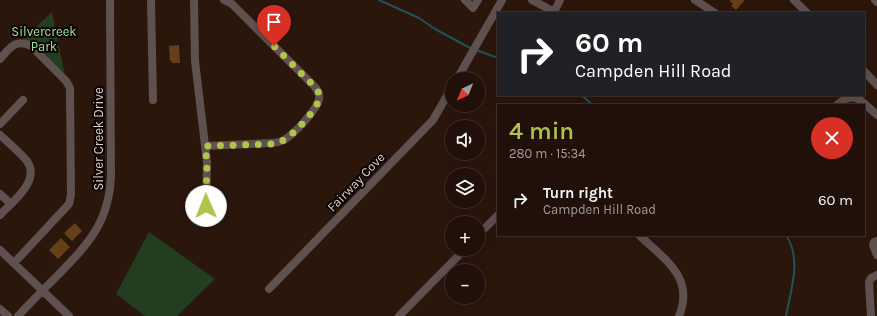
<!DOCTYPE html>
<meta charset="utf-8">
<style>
:root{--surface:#201009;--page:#2d1e17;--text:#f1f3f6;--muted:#a29d9c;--line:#3d302a;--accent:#b2c34c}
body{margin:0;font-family:Karla,sans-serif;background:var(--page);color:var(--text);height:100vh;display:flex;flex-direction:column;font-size:15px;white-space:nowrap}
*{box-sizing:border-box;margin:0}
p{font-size:13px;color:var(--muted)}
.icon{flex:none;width:22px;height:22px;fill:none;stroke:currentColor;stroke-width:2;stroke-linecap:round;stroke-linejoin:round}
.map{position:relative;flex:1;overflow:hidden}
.sheet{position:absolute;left:497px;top:104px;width:368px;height:132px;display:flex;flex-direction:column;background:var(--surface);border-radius:0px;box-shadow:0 4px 16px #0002,0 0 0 1px var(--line)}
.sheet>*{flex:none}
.top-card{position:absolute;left:497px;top:12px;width:368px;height:84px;border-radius:0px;box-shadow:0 4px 16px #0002,0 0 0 1px var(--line);background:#202124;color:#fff;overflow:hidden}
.needle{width:26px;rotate:223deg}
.buttons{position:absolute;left:445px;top:72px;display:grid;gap:8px}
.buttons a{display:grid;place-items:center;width:40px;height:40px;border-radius:50%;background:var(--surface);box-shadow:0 4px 16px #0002,0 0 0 1px var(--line);font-size:20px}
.pin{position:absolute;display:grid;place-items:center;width:34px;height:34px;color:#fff;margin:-41px -17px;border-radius:50% 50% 50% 0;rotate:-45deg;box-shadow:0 0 4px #0007}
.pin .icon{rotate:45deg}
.me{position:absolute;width:44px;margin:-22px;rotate:359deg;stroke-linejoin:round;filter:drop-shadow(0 0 3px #0008)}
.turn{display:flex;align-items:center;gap:14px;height:84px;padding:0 12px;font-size:18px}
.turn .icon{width:52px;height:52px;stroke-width:2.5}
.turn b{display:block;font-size:28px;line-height:34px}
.round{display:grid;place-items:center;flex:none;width:42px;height:42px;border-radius:21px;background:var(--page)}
.summary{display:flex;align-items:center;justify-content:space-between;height:68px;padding:0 12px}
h1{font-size:24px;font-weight:600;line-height:30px;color:var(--accent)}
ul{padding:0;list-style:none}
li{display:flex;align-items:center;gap:12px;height:56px;padding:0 12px}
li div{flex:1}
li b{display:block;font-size:15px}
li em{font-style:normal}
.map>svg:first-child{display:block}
.green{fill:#223d20}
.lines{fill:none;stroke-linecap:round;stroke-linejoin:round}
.stream{stroke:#1f535c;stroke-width:2}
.building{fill:#653f17}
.minor{stroke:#5e514f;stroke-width:8}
.route{stroke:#b2c34c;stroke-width:7;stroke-dasharray:0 12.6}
.labels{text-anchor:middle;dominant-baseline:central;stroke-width:4;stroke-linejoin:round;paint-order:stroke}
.park-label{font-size:13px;fill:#9ee499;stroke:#0d0503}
.street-label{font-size:13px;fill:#ddcec8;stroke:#0d0503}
</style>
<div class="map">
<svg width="877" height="316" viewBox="0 0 877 316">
<rect width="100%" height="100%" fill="#2b160c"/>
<path class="green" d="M52 12 66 81 31 46 20 42Z
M149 232 215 279 177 316H145L116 294Z"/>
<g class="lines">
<path class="stream" d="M379 0 419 18 435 29 472 49
M476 50 498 58
M581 95 593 105
M786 235C802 259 791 290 786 316"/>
</g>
<path class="building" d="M729 0H745L736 10 731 6 733 4Z
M179 45 180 63H172V61H170L169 46Z
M75 223 82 231 72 241 64 233Z
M61 238 70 247 58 259 49 250Z"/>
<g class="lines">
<path class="minor" d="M151 0 153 100
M194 0 195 61 207 162 206 206 211 217
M465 0 473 8 478 0
M532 0 556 13
M695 0 715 13
M794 0 807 13
M875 0 877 2
M554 12 560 0
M0 59C10 48 15 38 31 46L66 81 70 88 71 195 69 204 14 263
M864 71 877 85
M457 79 502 0
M837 105C854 88 863 103 877 115
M0 124 23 100
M0 135C9 143 19 152 27 161 41 181 12 202 0 215
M205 146 272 143C276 143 280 142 284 140 294 134 317 110 319 99 320 94 318 91 315 87L232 4 224 0
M0 194 11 204
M478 235 498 215
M639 235C664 259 695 277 679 316
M877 241 874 242 873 245 877 255
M0 250 69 316
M269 289 433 120 452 87
M0 309 8 316
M18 316C31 302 45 288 59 274 89 243 109 222 111 176L110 0
M399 316 465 249
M871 316 869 282 871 278 877 275"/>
</g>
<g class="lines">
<path class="route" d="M206 206 207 162 205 146 272 144C276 143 280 142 284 140 294 134 317 110 319 99 320 94 318 91 315 87L274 46"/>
</g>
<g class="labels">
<g class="park-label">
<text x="44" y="31">Silvercreek<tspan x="44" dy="15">Park</tspan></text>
</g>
<g class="street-label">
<text transform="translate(98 139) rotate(-90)">Silver Creek Drive</text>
<text transform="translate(356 182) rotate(-46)">Fairway Cove</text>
</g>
</g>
</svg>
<div class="buttons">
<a><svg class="needle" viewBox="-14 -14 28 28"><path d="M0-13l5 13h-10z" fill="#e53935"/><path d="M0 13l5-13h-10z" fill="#a29d9c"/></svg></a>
<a><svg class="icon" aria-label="sound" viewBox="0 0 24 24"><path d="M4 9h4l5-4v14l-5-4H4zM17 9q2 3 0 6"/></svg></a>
<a><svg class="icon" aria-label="layers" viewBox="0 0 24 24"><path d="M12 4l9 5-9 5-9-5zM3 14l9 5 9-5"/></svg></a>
<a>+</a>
<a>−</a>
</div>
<div class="pin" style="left:274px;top:46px;background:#d93025"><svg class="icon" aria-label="arrive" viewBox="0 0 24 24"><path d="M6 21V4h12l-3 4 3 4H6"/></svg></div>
<svg class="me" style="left:206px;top:206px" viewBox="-20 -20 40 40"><circle r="19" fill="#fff"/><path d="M0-13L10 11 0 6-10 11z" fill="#b2c34c"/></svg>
<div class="top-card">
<div class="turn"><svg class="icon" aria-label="right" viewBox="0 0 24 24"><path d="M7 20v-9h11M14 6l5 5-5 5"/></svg><div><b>60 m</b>Campden Hill Road</div></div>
</div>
<section class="sheet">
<div class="summary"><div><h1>4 min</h1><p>280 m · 15:34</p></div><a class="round" style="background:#d93025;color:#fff"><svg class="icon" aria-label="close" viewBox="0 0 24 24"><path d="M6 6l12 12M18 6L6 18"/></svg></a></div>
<ul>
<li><svg class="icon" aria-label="right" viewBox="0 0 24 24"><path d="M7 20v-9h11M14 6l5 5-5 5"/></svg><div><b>Turn right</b><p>Campden Hill Road</p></div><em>60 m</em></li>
</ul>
</section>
</div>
